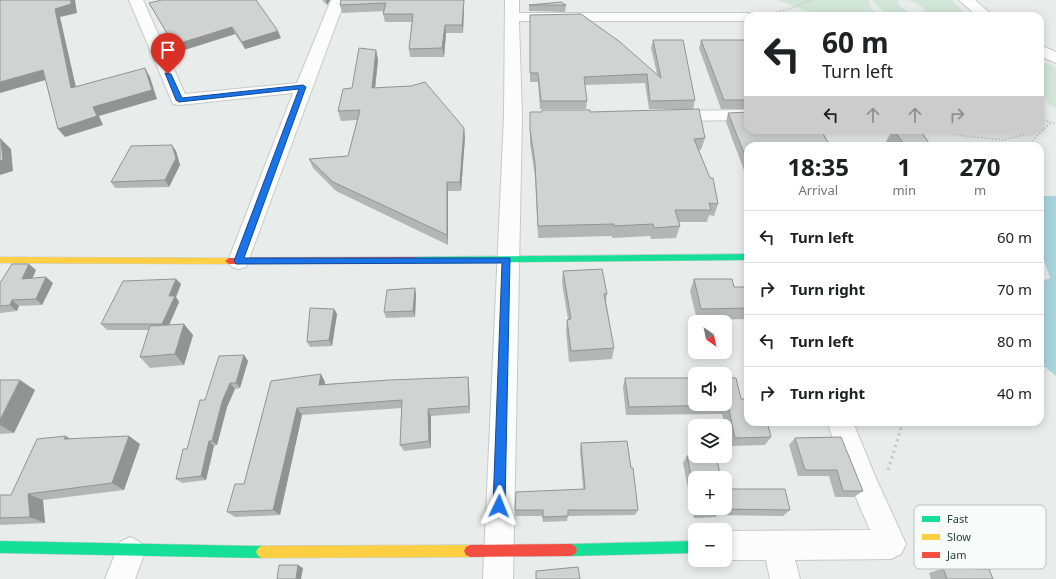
<!DOCTYPE html>
<meta charset="utf-8">
<style>
:root{--surface:#fff;--page:#f2f2f2;--text:#202124;--muted:#757577;--line:#e0e0e0}
body{margin:0;font-family:"Noto Sans",sans-serif;background:var(--page);color:var(--text);height:100vh;display:flex;flex-direction:column;font-size:15px;white-space:nowrap}
*{box-sizing:border-box;margin:0}
p{font-size:13px;color:var(--muted)}
.icon{flex:none;width:22px;height:22px;fill:none;stroke:currentColor;stroke-width:2;stroke-linecap:round;stroke-linejoin:round}
.map{position:relative;flex:1;overflow:hidden}
.panel{position:absolute;left:744px;top:142px;width:300px;height:284px;display:flex;flex-direction:column;background:var(--surface);border-radius:12px;box-shadow:0 2px 10px #0003}
.panel>*{flex:none}
.guide{position:absolute;left:744px;top:12px;width:300px;height:122px;border-radius:12px;box-shadow:0 2px 10px #0003;background:#fff;color:var(--text);overflow:hidden}
.needle{width:26px;rotate:147deg}
.controls{position:absolute;left:688px;top:315px;display:grid;gap:8px}
.controls a{display:grid;place-items:center;width:44px;height:44px;border-radius:8px;background:var(--surface);box-shadow:0 2px 10px #0003;font-size:20px}
.pin{position:absolute;display:grid;place-items:center;width:34px;height:34px;color:#fff;margin:-41px -17px;border-radius:50% 50% 50% 0;rotate:-45deg;box-shadow:0 0 4px #0007}
.pin .icon{rotate:45deg}
.me{position:absolute;width:44px;margin:-22px;rotate:2deg;stroke-linejoin:round;filter:drop-shadow(0 0 3px #0008)}
.turn{display:flex;align-items:center;gap:14px;height:84px;padding:0 12px;font-size:18px}
.turn .icon{width:52px;height:52px;stroke-width:2.5}
.turn b{display:block;font-size:28px;line-height:34px}
.lanes{display:flex;align-items:center;height:38px;padding:0 12px;background:#0003;justify-content:center;gap:20px;direction:ltr}
.lanes .off{opacity:.35}
.eta{display:flex;justify-content:space-evenly;align-items:center;height:68px;text-align:center}
.eta b{font-size:24px;font-weight:700;line-height:28px}
ul{padding:0;list-style:none}
li{display:flex;align-items:center;gap:12px;height:52px;padding:0 12px;border-top:1px solid var(--line)}
li div{flex:1}
li b{display:block;font-size:15px}
li em{font-style:normal}
.map>svg:first-child{display:block}
.green{fill:#d1e6d8}
.water{fill:#a9d4db}
.lines{fill:none;stroke-linecap:round;stroke-linejoin:round}
.street-casing{stroke:#c5cac8;stroke-width:2}
.fast-casing{stroke:#c3cbc8;stroke-width:1}
.slow-casing{stroke:#c3cbc8;stroke-width:1}
.jam-casing{stroke:#c3cbc8;stroke-width:1}
.path-far1{stroke:#c3ccca;stroke-width:2;stroke-dasharray:1.5 2;stroke-linecap:butt}
.path{stroke:#c3ccca;stroke-width:3;stroke-dasharray:2.5 3.5;stroke-linecap:butt}
.street{fill:#fcfcfc;fill-rule:evenodd}
.fast{fill:#16e098;fill-rule:evenodd}
.slow{fill:#ffcf43;fill-rule:evenodd}
.jam{fill:#f24e42;fill-rule:evenodd}
.wall{fill:#b2b6b5}
.shaded-wall{fill:#919493}
.building{fill:#cfd4d2;stroke:#919493}
.route{fill:#1a73e8;stroke:#114b97}
.key{fill:#f7fbf9;stroke:#b8c4c0;stroke-width:1}
.key-label{font-size:11px;fill:#24423a}
</style>
<div class="map">
<svg width="1056" height="579" viewBox="0 0 1056 579">
<rect width="100%" height="100%" fill="#e8edeb"/>
<path class="green" d="M778 0H869L871 8 879 16H812L809 12Z
M872 0H897L899 6 915 16H887Z
M909 0H952L968 16H927L923 7Z
M1040 63 1050 64 1056 68V108C1038 100 1040 80 1040 63Z"/>
<path class="water" d="M1042 196H1056V376L1040 363V282L1050 278 1040 249V198Z"/>
<g class="lines">
<defs>
<path id="street" d="M129 0H143L185 94 297 83 331 0H345L246 267 239 269 232 267 228 261 293 93 179 105 173 104Z
M505 0H519V13H748L754 16H748V21H519L522 116 513 579H483L504 116Z
M959 0H975L993 16H977Z
M1040 45 1056 52V63L1040 56Z
M748 110V120L670 121 664 120 661 116 664 112 670 111Z
M827 422H853L875 476 906 544 901 554 891 559 795 560 800 579H770L766 560H723H725V531L870 530 850 484Z
M130 537 140 542 145 552 135 579H105L120 542Z"/>
<path id="fast" d="M748 254V260L415 263 411 260 415 257Z
M0 541 262 546 266 548 268 552 266 556 262 558 0 553Z
M695 541V553L571 556 567 554 565 550 567 546 571 544Z"/>
<path id="slow" d="M0 257 229 258 233 261 229 264 0 263Z
M470 545 474 547 476 551 474 555 470 557 262 558 258 556 256 552 258 548 262 546Z"/>
<path id="jam" d="M415 257 419 260 415 263 229 264 225 261 229 258Z
M571 544 575 546 577 550 575 554 571 556 470 557 466 555 464 551 466 547 470 545Z"/>
</defs>
<use href="#street" class="street-casing"/>
<use href="#fast" class="fast-casing"/>
<use href="#slow" class="slow-casing"/>
<use href="#jam" class="jam-casing"/>
<path class="path-far1" d="M766 15 789 9 811 0
M1040 119 1056 124
M940 130 965 136 1003 140 1045 129
M1027 146 1051 122"/>
<path class="path" d="M888 470 903 422"/>
<use href="#street" class="street"/>
<use href="#fast" class="fast"/>
<use href="#slow" class="slow"/>
<use href="#jam" class="jam"/>
</g>
<path class="wall" d="M322 0H330L327 5Z
M435 0H464V8L463 33H446L444 57H410L409 49 412 22H385L383 14 384 11 342 13 340 5Z
M149 3 281 38 245 49 235 34 178 52Z
M529 5H566L565 12 529 11Z
M530 15 657 74 651 48 653 40 695 100 693 109H649L645 83 585 85 587 101 586 109H540L538 82H530Z
M701 40H748V109H721L699 48Z
M376 50 378 60 375 88 465 137 461 191H448V245L336 191 313 168 309 159 348 156 357 120 341 121 338 111Z
M530 112H590L705 138 701 150H699L718 204 714 216 709 215 707 222H679L680 226 676 238 651 239 650 236 612 238V236L538 238 535 176 530 143Z
M728 113 748 146V181L726 122Z
M893 130H920L931 146H889L886 141Z
M176 151 180 165 169 187 115 188 111 182Z
M36 270 32 279 53 283 42 305 19 306 17 311 0 313V283Z
M563 271 607 294 606 302 614 348 612 359 569 362 566 331 567 320 568 319 562 283Z
M176 279 181 284 176 297 179 302 169 325 193 335 184 365 150 368 140 357 149 330H107L101 324Z
M694 279 734 287H748V319L697 320 690 291Z
M416 294 415 317 386 318 384 312Z
M334 309 337 314 332 346 310 347 307 342Z
M244 355 248 361 240 388 235 389 227 407 217 445 214 446 206 480 182 483 176 479 205 400Z
M468 377 469 385 470 413 431 416V448L404 451 400 445 402 408 302 415 280 515 235 517 227 512 244 484 271 381 325 382V384Z
M625 378 741 399 771 437 765 445 730 446 722 414 626 415 623 387Z
M0 380 35 390 14 433 0 434Z
M841 437 863 491 854 497H835L829 476H798L789 445 795 438Z
M70 439 140 444 124 490 43 500 45 523 0 525V495H11Z
M581 443 631 468 638 510 635 515 568 516 567 521 543 522 542 516H516L515 510 583 489 580 450Z
M687 456 695 478V508L790 510 783 516 717 515 716 517 694 518 683 463Z
M943 568 993 579H931L929 573Z"/>
<path class="shaded-wall" d="M71 0H75L77 13 60 17 78 96 71 88 55 9Z
M326 0H330L327 5Z
M464 0V8L463 33 462 25Z
M445 25 446 33 444 57 442 48Z
M232 27 235 34 178 52 174 45Z
M278 31 281 38 245 49 242 42Z
M376 50 378 60 374 97 372 88Z
M145 68 150 77 157 99 99 116 103 125 65 137 58 129 93 107Z
M43 70 49 79 0 93V82Z
M464 128 465 137 461 191 460 182Z
M1 139 11 149 13 171 0 175V161Z
M172 145 176 151 180 165 169 187 165 180Z
M447 182 448 191V245L447 235Z
M29 264 36 270 29 285 22 279Z
M46 277 53 283 42 305 36 299Z
M176 279 181 284 176 297 179 302 167 330 162 324 169 296Z
M415 288 416 294 415 317 413 311Z
M12 300 19 306 17 311 10 305Z
M334 309 337 314 332 346 329 340Z
M184 324 193 335 184 365 175 354Z
M244 355 248 361 240 388 236 383Z
M321 374 325 382 324 393 319 385Z
M468 377 469 385 470 413 469 406Z
M20 380 35 390 14 433 0 425V420Z
M230 383 235 389 227 407 217 445 212 441 222 402Z
M297 408 302 415 280 515 273 510Z
M428 409 431 416V448L429 441Z
M66 436 78 444 64 439Z
M129 436 140 444 124 490 112 483Z
M209 441 214 446 206 480 201 476Z
M28 494 43 500 45 523 30 517Z
M298 565 303 568 301 579H296Z"/>
<path class="building" d="M0 0H71V4L55 9 71 88 145 68 152 90 93 107 97 116 58 129 43 70 0 82Z
M162 0H256L278 31 242 42 232 27 174 45 149 3Z
M341 0H464L462 25H445L442 48 409 49 413 14H383L386 3 340 5Z
M561 2 566 5H529Z
M581 14 620 42 661 78 653 40H683L695 100 650 101 647 74 584 77 587 101H541L538 73H530V15Z
M701 40H748V100H724Z
M359 48 376 50 372 88 411 86 425 82 464 128 460 182H447V235L333 182 309 159 348 156 360 110 338 111 343 89 352 88Z
M699 109 705 138 694 139 710 178H713L718 204 709 203 711 210H675L680 226 654 228 653 224 614 226V224L538 226 535 163 530 130V112H542V110H590V112Z
M748 112V130H784L785 131 821 130 830 146H748V163L728 113Z
M894 130H920L931 146H905Z
M0 139H1L3 160 0 161Z
M172 145 176 158 165 180 111 182 131 146Z
M12 264H29L22 279 46 277 36 299 12 300 10 305 0 306V283Z
M602 269 607 294H604L614 348 571 351 567 320 571 319 563 271Z
M176 279 169 296H175L162 324H101L123 281Z
M694 279H732L734 287H748V308L701 309Z
M415 288 413 311 384 312 387 290Z
M310 308 334 309 329 340 307 342Z
M184 324 175 354 140 357 150 326Z
M244 355 236 383H230L222 402 212 441H209L201 476 176 479 183 449H187L200 400H205L219 356Z
M321 374 319 385 389 380 468 377 469 406 428 409 429 441 400 445 402 400 297 408 273 510 227 512 235 484H244L271 381Z
M625 378H695V404H725V378H736L741 399H748V422H767L771 437 735 438 728 405 629 407Z
M0 380H20L0 420Z
M66 436 64 439 129 436 112 483 28 494 30 517 0 518V495H11L37 439Z
M841 437 863 491H843L837 470H805L795 438Z
M627 441 631 468H633L638 510H568V516L543 517V510H515L516 492 585 489 581 443Z
M695 455V456H716L721 478H695V495L687 456Z
M725 489H785L790 510 720 509 721 511 698 512V508H725Z
M279 565H298L296 579H277Z
M578 567 580 579H536V571Z
M943 568 989 569 993 579H947Z"/>
<path class="route" d="M165 73 171 74 182 98 303 85 306 87 244 258H510L505 506 503 510 499 512 495 510 493 506 502 263 236 264 234 261 299 89 179 102 176 100Z"/>
<rect x="914" y="505" width="132" height="64" rx="6" class="key"/>
<rect x="922" y="516" width="18" height="6" fill="#16e098"/>
<rect x="922" y="534" width="18" height="6" fill="#ffcf43"/>
<rect x="922" y="552" width="18" height="6" fill="#f24e42"/>
<g class="key-label">
<text x="947" y="523">Fast</text>
<text x="947" y="541">Slow</text>
<text x="947" y="559">Jam</text>
</g>
</svg>
<div class="controls">
<a><svg class="needle" viewBox="-14 -14 28 28"><path d="M0-13l5 13h-10z" fill="#e53935"/><path d="M0 13l5-13h-10z" fill="#757577"/></svg></a>
<a><svg class="icon" aria-label="sound" viewBox="0 0 24 24"><path d="M4 9h4l5-4v14l-5-4H4zM17 9q2 3 0 6"/></svg></a>
<a><svg class="icon" aria-label="layers" viewBox="0 0 24 24"><path d="M12 4l9 5-9 5-9-5zM3 14l9 5 9-5"/></svg></a>
<a>+</a>
<a>−</a>
</div>
<div class="pin" style="left:168px;top:74px;background:#d93025"><svg class="icon" aria-label="arrive" viewBox="0 0 24 24"><path d="M6 21V4h12l-3 4 3 4H6"/></svg></div>
<svg class="me" style="left:499px;top:506px" viewBox="-20 -20 40 40"><path d="M0-17L14 15 0 8-14 15z" fill="#1a73e8" stroke="#fff" stroke-width="4"/></svg>
<div class="guide">
<div class="turn"><svg class="icon" aria-label="left" viewBox="0 0 24 24"><path d="M17 20v-9H6M10 6l-5 5 5 5"/></svg><div><b>60 m</b>Turn left</div></div>
<div class="lanes"><svg class="icon" aria-label="left" viewBox="0 0 24 24"><path d="M17 20v-9H6M10 6l-5 5 5 5"/></svg><svg class="icon off" aria-label="ahead" viewBox="0 0 24 24"><path d="M12 20V5M6 11l6-6 6 6"/></svg><svg class="icon off" aria-label="ahead" viewBox="0 0 24 24"><path d="M12 20V5M6 11l6-6 6 6"/></svg><svg class="icon off" aria-label="right" viewBox="0 0 24 24"><path d="M7 20v-9h11M14 6l5 5-5 5"/></svg></div>
</div>
<section class="panel">
<div class="eta">
<div><b>18:35</b><p>Arrival</p></div>
<div><b>1</b><p>min</p></div>
<div><b>270</b><p>m</p></div>
</div>
<ul>
<li><svg class="icon" aria-label="left" viewBox="0 0 24 24"><path d="M17 20v-9H6M10 6l-5 5 5 5"/></svg><div><b>Turn left</b></div><em>60 m</em></li>
<li><svg class="icon" aria-label="right" viewBox="0 0 24 24"><path d="M7 20v-9h11M14 6l5 5-5 5"/></svg><div><b>Turn right</b></div><em>70 m</em></li>
<li><svg class="icon" aria-label="left" viewBox="0 0 24 24"><path d="M17 20v-9H6M10 6l-5 5 5 5"/></svg><div><b>Turn left</b></div><em>80 m</em></li>
<li><svg class="icon" aria-label="right" viewBox="0 0 24 24"><path d="M7 20v-9h11M14 6l5 5-5 5"/></svg><div><b>Turn right</b></div><em>40 m</em></li>
</ul>
</section>
</div>
